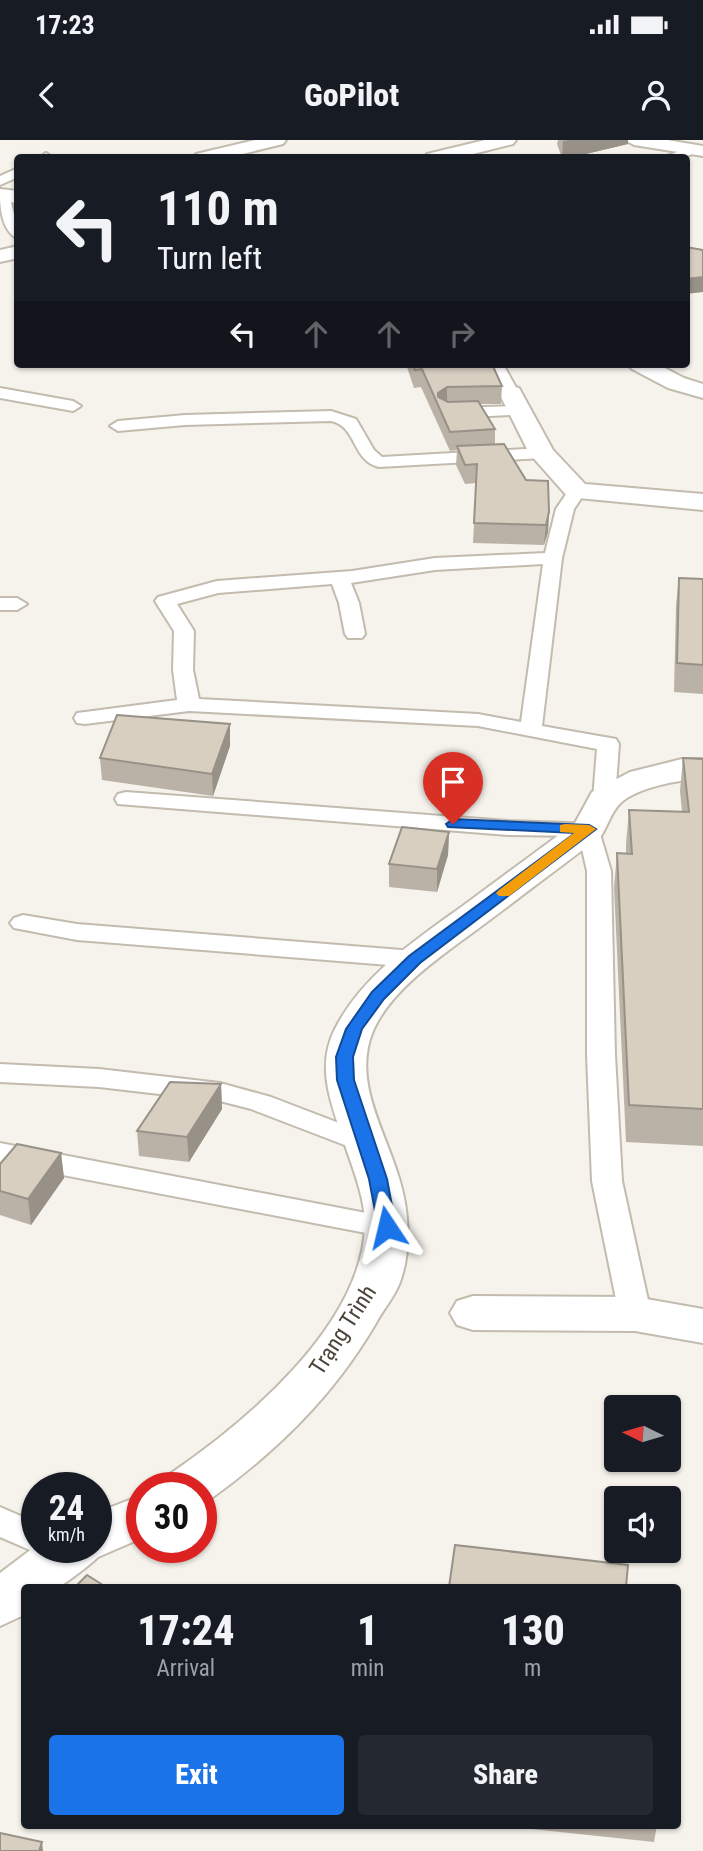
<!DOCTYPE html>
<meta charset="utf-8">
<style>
:root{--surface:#171b24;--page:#242831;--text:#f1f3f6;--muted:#9ea1a6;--accent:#1a73e8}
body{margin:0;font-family:"Roboto Condensed",sans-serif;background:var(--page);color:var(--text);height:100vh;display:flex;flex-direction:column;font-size:26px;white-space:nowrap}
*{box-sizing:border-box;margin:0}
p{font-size:23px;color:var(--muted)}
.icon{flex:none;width:38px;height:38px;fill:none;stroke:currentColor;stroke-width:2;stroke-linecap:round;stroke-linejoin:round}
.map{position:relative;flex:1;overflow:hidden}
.sheet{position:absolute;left:21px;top:1444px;width:660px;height:245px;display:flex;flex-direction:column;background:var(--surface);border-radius:7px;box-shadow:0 2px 5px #0004}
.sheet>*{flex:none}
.banner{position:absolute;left:14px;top:14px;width:676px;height:214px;border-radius:7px;box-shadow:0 2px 5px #0004;background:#171b24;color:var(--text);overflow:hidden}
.needle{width:46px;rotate:275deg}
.controls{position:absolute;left:604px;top:1255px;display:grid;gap:14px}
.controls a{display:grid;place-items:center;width:77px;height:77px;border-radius:7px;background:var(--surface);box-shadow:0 2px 5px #0004;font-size:35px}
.speed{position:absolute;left:21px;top:1332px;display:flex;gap:14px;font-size:35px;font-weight:700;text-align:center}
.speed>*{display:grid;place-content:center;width:91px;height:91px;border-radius:50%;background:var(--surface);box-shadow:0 2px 5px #0004;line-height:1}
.speed small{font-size:18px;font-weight:400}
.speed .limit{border:10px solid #d22;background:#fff;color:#111}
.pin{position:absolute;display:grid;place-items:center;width:60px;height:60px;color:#fff;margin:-72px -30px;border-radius:50% 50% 50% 0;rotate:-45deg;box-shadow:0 0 7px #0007}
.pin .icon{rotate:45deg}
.me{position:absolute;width:77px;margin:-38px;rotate:350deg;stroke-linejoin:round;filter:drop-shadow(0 0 5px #0008)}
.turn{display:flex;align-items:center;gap:24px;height:147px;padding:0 28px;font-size:32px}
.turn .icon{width:91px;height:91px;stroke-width:2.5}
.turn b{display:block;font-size:49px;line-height:60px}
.lanes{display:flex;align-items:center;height:66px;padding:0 28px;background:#0003;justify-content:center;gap:35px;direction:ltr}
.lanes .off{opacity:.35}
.eta{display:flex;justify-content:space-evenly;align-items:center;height:119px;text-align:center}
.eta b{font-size:42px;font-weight:800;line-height:49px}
.action{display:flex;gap:14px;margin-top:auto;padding:14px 28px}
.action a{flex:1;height:80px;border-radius:7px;background:var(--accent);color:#fff;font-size:28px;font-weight:800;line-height:80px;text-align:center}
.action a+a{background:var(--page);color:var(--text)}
.status{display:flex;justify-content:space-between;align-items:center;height:49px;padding:0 35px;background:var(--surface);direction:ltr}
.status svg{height:19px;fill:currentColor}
header{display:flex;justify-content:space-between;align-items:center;height:91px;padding:0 28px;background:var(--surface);font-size:32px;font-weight:800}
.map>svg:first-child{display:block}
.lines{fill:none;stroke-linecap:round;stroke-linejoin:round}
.lane-casing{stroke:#c2bbae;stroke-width:4}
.street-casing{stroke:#c2bbae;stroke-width:4}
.lane{fill:#fff;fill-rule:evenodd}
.street{fill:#fff;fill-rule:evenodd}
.wall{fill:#bab2a6}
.shaded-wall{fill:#979187}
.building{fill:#d8cfc1;stroke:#979187;stroke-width:2}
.route{fill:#1a73e8;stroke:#114b97;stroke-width:2}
.slow{fill:#f59e0b}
.labels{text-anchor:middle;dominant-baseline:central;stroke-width:7;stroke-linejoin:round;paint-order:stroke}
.street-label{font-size:23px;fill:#4b4439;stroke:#fff}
</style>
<div class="status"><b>17:23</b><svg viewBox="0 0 49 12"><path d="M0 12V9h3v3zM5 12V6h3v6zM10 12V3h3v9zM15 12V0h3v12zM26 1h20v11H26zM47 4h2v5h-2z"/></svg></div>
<header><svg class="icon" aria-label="back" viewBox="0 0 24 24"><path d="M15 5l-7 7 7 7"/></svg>GoPilot<svg class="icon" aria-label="person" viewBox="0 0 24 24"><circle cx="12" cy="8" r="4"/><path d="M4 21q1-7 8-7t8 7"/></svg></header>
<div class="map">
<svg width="703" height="1711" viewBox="0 0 703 1711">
<rect width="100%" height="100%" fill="#f6f3ec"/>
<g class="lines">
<defs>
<path id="lane" d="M694 5 698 6V12L681 18H662Z
M46 13 52 17 39 18Z
M18 28V37L0 45V36Z
M4 52 10 56C12 71 18 83 18 99 2 91 0 69 0 53Z
M487 224H503L519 253 517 256H505Z
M0 248 73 261 81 266 73 271 0 258Z
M522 266 528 268 530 271 528 274 450 278 442 273 450 268Z
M331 271 356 279 374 310 382 317 542 308 551 313 542 318 379 327C352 321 357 286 331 281L185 285 118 291 110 286 118 281 185 275Z
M577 346 586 351 574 369 562 418 542 586 616 599 619 604 615 659 612 664H596L593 659 597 609 478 586 189 571 85 584 77 583 74 578 77 573 85 572 177 560 173 530 174 491 155 461 158 457 217 441 352 431 435 418 545 413 556 369 571 347ZM543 424 521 582 478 574 199 559 193 530 194 491 177 464 218 453 332 444 339 463 345 494 348 498H362L365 494 359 463 351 443 435 430Z
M0 458H17L27 464 17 470H0Z
M126 652 508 681 597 684 611 731 615 915 622 1041 651 1174 646 1182 635 1185 624 1182 619 1174 592 1041 587 915V731L579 696 508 695 118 664 115 659 118 654Z
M23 775 77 784 414 811 423 814 427 819 423 824 414 827 77 800 14 788 10 783 14 778Z
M0 924 99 929 220 943 271 957 378 998 382 1005 378 1012 368 1014 251 969 220 961 99 947 0 942Z
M0 1003 387 1077 398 1080 402 1087 398 1094 387 1097 0 1023Z
M0 1367 37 1383V1407H51L49 1409 37 1413 0 1397Z"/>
<path id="street" d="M255 0H286L283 4 226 18H193L196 14Z
M485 0H516L513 4 457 18H424L427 14Z
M625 0H667L703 6V16L634 5Z
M0 49 18 51V63L0 61Z
M18 106V118L0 122V110Z
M628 224H657L684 238 703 244V258L668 248 632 229Z
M511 246 519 248 553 310 585 344 703 354V370L568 357 529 313 499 253 503 248Z
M682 619H703V639C681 639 631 648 617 667 610 676 607 687 601 696 564 724 528 751 491 779 453 808 392 846 373 891 352 941 385 990 399 1038 409 1071 412 1109 400 1142 395 1156 383 1170 376 1183 333 1257 275 1313 206 1362L201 1364V1348H163L170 1334C246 1282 360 1187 365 1088 366 1063 355 1034 347 1011 334 970 314 930 335 889 362 835 417 799 464 765 501 738 538 710 575 683L592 652 630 632Z
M473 1156 635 1157 703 1169V1203L635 1191 473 1190 457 1185 450 1173 457 1161Z
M142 1355V1398L98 1417C96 1420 63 1446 58 1447 49 1450 34 1447 24 1447V1475L0 1486V1433L37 1405V1407H96V1373Z"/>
</defs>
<use href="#lane" class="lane-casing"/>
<use href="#street" class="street-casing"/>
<use href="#lane" class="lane"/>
<use href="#street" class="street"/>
</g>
<path class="wall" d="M558 0H628V4L569 18H562L557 4Z
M406 224H492L502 246 501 264H480L495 289V304L526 340 549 372 548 392 544 405 473 403 476 343 465 344 456 325 457 310 450 311 421 247 414 248Z
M679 438 703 439V554L674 552 676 465Z
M230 606 213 656 102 640 100 618Z
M683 618 703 619V1006L626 1002 614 748 617 713H626V704L629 670 682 672 680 651Z
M449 692 448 715 437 752 389 747V724Z
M221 944 222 969 189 1022 139 1016 137 991Z
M61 1013 64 1038 31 1085 0 1075V1024Z
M494 1685H657L654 1702Z"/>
<path class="shaded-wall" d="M570 0H628V4L569 18H562L563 1Z
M703 137V152L686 154V139Z
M447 247V265L438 264V253Z
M549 372 548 392 544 405 546 385Z
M230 584V606L213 656 212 634Z
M449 692 448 715 437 752V729Z
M221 944 222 969 189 1022 187 997Z
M61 1013 64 1038 31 1085 28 1059Z
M42 1702 43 1711H39Z"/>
<path class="building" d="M686 107 703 110V137L686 139Z
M413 224H492L502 246 447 247 438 253V257L448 262 478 261 495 289 450 292 422 229 415 230Z
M504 304 526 340 548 341 549 372 546 385 474 383 477 324 465 325 457 306Z
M679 438 703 439V525L677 523Z
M117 575 230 584 212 634 100 618Z
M683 618 703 619V969L629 965 617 713 632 714 629 670 689 672Z
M402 687 449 692 437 729 389 724Z
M170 942 221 944 187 997 137 991Z
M17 1004 61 1013 28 1059 0 1051V1024Z
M455 1405 628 1425 626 1447H449Z
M87 1435 106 1447H75Z
M0 1693 42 1702 39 1711H0Z"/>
<path class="route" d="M453 679 589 685 596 689 420 823 384 859 362 889 353 917 354 940 387 1039 396 1087 394 1092H381L378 1087 369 1039 337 940 336 917 346 889 372 852 409 816 575 693 448 687 446 684Z"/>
<path class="slow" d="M565 684 589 685 596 689 509 756H499L496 753 499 750 574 693 560 692V685Z"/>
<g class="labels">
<g class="street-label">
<text transform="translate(343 1190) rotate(-57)">Trạng Trình</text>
</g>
</g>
</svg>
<div class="controls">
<a><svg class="needle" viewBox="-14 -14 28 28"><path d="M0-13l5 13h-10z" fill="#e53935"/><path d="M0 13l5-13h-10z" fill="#9ea1a6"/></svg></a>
<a><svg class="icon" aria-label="sound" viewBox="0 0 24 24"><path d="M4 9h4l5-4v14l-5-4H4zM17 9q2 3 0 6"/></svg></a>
</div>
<div class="speed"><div>24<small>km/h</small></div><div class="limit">30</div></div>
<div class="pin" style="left:453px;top:684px;background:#d93025"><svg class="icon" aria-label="arrive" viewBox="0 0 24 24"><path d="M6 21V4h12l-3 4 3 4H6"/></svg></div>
<svg class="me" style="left:387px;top:1087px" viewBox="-20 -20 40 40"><path d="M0-17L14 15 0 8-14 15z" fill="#1a73e8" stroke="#fff" stroke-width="4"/></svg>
<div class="banner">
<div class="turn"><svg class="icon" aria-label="left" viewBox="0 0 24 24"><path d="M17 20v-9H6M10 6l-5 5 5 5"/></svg><div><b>110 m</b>Turn left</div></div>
<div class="lanes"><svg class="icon" aria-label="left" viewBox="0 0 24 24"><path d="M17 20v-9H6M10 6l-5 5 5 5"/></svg><svg class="icon off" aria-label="ahead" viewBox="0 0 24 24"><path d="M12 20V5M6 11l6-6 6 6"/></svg><svg class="icon off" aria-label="ahead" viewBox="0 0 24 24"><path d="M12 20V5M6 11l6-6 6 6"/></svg><svg class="icon off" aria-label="right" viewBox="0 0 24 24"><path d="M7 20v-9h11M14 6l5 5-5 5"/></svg></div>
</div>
<section class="sheet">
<div class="eta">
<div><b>17:24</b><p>Arrival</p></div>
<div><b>1</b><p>min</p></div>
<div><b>130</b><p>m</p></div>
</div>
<div class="action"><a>Exit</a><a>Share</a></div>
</section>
</div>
